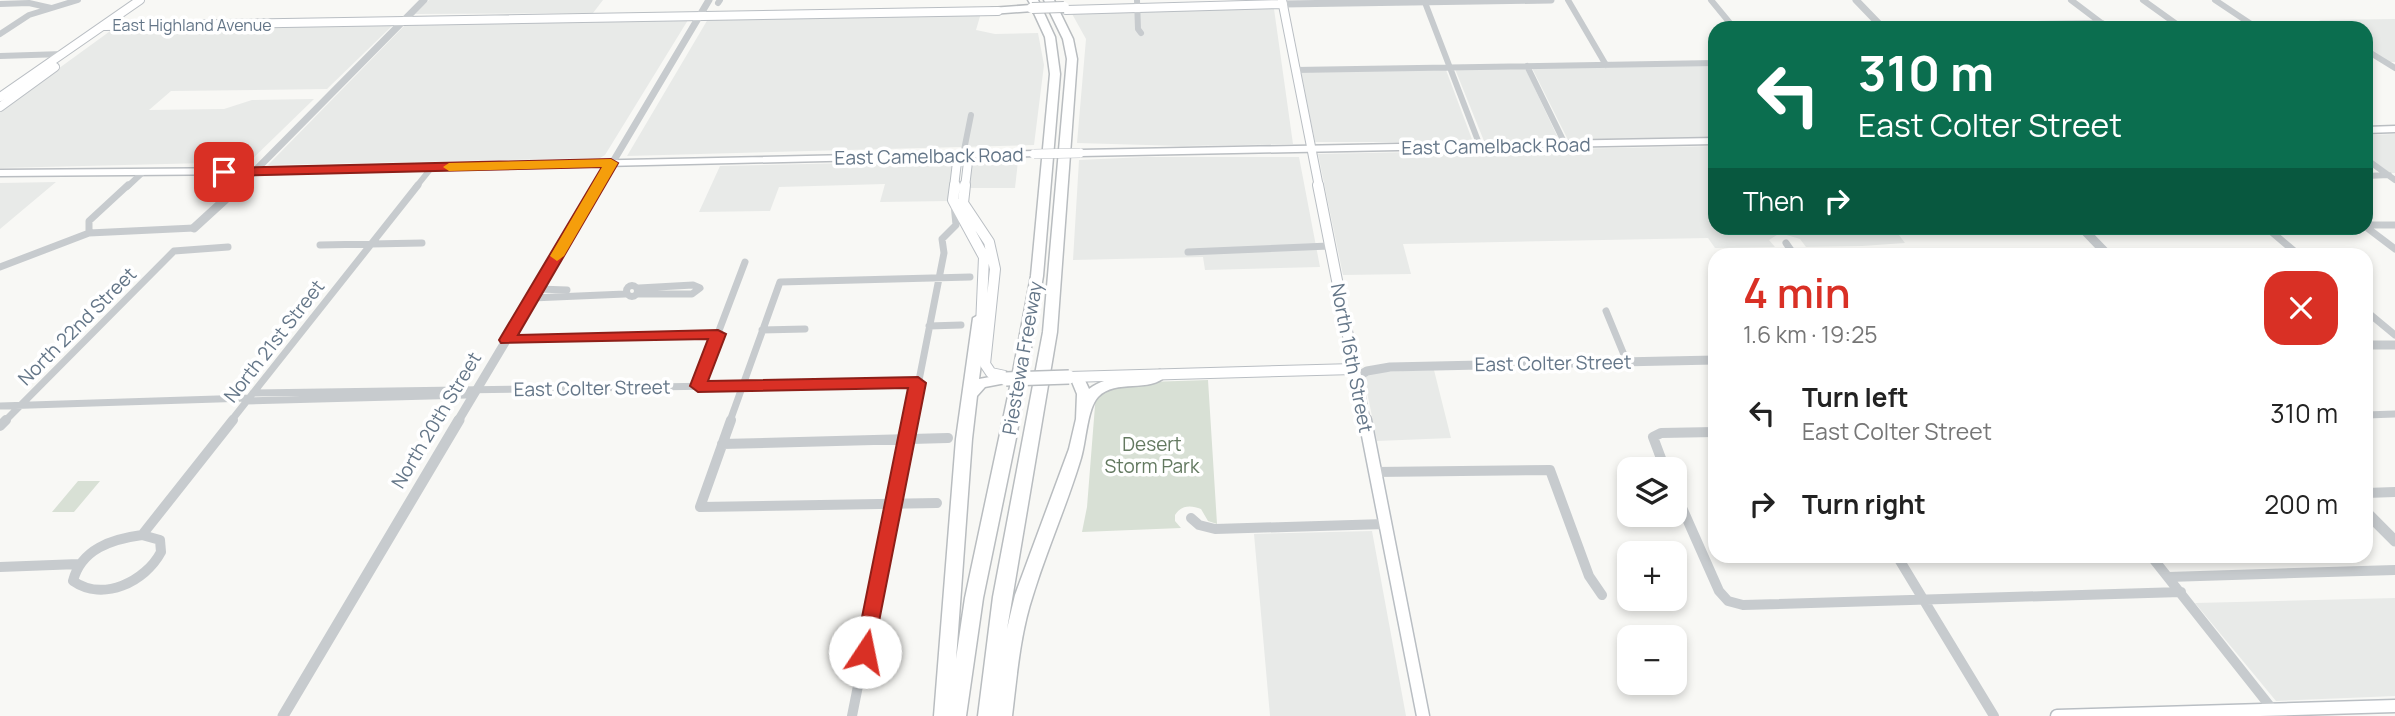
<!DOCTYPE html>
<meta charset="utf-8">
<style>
:root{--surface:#fff;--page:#f2f2f2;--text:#222;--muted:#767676;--accent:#d93025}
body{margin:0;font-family:Manrope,sans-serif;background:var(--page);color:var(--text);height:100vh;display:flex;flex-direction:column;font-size:26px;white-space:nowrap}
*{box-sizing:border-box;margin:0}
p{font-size:23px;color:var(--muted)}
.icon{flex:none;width:38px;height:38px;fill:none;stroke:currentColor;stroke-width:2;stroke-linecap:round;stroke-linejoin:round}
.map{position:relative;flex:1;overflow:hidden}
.side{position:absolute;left:1708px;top:248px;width:665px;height:315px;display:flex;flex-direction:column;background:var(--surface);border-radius:21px;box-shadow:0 4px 10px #0003}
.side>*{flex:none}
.guide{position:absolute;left:1708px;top:21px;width:665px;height:214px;border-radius:21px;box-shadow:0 4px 10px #0003;background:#0b6e4f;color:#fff;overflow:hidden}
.tools{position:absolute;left:1617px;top:457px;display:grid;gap:14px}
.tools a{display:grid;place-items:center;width:70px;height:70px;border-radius:14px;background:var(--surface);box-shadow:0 4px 10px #0003;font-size:35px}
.pin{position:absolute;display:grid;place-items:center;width:60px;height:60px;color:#fff;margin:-30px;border-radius:14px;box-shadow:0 4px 10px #0006}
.me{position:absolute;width:77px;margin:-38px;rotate:11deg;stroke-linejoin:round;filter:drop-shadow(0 0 5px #0008)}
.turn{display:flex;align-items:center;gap:24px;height:147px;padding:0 35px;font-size:32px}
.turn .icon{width:91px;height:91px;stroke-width:2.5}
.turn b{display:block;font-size:49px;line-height:60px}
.then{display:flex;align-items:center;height:66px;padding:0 35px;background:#0003;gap:14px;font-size:26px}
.round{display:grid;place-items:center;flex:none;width:74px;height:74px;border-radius:21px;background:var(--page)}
.headline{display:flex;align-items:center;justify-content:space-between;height:119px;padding:0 35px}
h1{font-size:42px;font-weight:600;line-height:52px;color:var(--accent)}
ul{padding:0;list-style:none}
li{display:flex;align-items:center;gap:21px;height:91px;padding:0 35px}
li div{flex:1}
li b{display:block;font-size:26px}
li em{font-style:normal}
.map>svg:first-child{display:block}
.built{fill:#e8eae8}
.green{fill:#d8e0d5}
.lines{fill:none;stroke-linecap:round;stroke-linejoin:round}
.secondary-far2-casing{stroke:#b9bec3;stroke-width:10}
.secondary-far1-casing{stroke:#b9bec3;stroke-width:12}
.secondary-casing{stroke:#b9bec3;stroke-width:15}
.primary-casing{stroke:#babec2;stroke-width:3}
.motorway-casing{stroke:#b9bdc0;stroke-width:3}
.minor-far2{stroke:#c7cbce;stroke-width:6}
.minor-far1{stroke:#c7cbce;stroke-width:7}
.minor{stroke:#c7cbce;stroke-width:10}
.tertiary-far2{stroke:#c7cbce;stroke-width:7}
.tertiary-far1{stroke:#c7cbce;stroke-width:9}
.tertiary{stroke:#c7cbce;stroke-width:11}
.secondary-far2{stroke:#fff;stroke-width:8}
.secondary-far1{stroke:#fff;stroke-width:10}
.secondary{stroke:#fff;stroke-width:12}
.primary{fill:#fff;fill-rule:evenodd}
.motorway{fill:#fff;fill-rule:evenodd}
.primary-bridge-casing{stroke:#babec2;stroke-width:10;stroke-linecap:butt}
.motorway-bridge-far1-casing{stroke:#b9bdc0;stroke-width:12;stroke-linecap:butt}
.motorway-bridge-casing{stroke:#b9bdc0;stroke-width:16;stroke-linecap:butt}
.primary-bridge{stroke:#fff;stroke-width:9}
.motorway-bridge-far1{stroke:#fff;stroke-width:10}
.motorway-bridge{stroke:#fff;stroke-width:13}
.route{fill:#d93025;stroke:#8d1f18;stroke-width:2}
.slow{fill:#f59e0b}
.labels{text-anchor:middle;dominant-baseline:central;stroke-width:7;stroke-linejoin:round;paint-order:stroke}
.far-street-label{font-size:16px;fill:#647688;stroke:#fff}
.street-label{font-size:19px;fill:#647688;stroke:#fff}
.park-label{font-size:19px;fill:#637960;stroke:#fff}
</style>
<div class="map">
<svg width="2395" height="716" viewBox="0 0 2395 716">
<rect width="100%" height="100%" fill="#f8f8f5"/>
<path class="built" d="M429 0H603L593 13 415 14Z
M1274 9 1293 144 1182 146 1077 143 1086 39 1071 12Z
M981 13 976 30 995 34 1038 33 1044 65 1034 145 627 156 708 19Z
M2395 19V62H2389L2366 49V28H2332L2319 20Z
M688 20 605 155 600 158 268 165 406 24Z
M394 24 327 89 171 91 149 110 224 109 252 100 314 99 249 162 0 168V111L113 29Z
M1715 65V137L1568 140 1532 68Z
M1525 68 1559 140 1484 141 1455 69Z
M1446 70 1473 142H1315L1301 72Z
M2395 134V173H2390L2366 156V135Z
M1715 146V228H2075L2079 231 1899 235 1905 243 1862 246 1806 247 1800 239 1780 233 1769 240 1775 247 1715 248 1708 238 1403 244 1411 274 1343 275 1318 154Z
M1145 157H1299L1320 267 1205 270 1203 257 1073 260 1079 160Z
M945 161 954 164 949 201 880 202 885 184 779 187 770 211 699 212 720 166Z
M1018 161 1015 188H968L972 164Z
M56 182 0 229V183Z
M1434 370 1451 438 1377 441 1364 377 1373 372Z
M1372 531 1406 716H1270L1254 534Z
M2395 598V696L2276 701 2195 603Z"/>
<path class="green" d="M1208 380 1217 524 1208 521 1201 509C1191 505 1181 505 1175 515V521L1181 528 1082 532 1087 507 1096 393 1117 383Z
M78 481H100L74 512H52Z"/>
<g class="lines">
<defs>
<path id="secondary-far2" d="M1282 0 1319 187
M1066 10 1283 4
M105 26 998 11
M0 97 140 0
M0 107 55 67
M954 187 957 162 963 155 968 162 965 187"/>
<path id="secondary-far1" d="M955 185 953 200 984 257 981 326
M965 185 963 203 989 242 995 269 985 364 991 373 1005 376
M1318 185 1365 421
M1069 377 1354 369"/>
<path id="secondary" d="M1365 420 1423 716
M2057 716 2395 706"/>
<path id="primary" d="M2395 126V132L2366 133V127Z
M1715 138V144L1080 156 1075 153 1080 150Z
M1034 151 1038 152V156L263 174 0 176V170L263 168Z"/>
<path id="motorway" d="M1028 0H1038L1055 37 1060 74 1043 276 1016 438 983 598 966 716H934L956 439 973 318 980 314 987 318 979 379 1006 374 1012 377 1031 276 1050 74 1045 37 1033 11 991 14 986 11 991 8 1031 5ZM1011 382 965 598 956 659 972 439 977 396 985 387Z
M1044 0H1054L1073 39 1077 59 1057 332 1007 629 1015 595 1069 449 1076 419 1077 394 1070 377 1072 374H1082L1089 389C1108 374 1137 377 1160 370L1167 375C1150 394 1116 378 1098 397 1087 409 1086 442 1081 458 1067 505 1047 549 1033 595 1020 634 1017 675 1012 716H978L993 597 1043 332 1067 59 1063 39Z"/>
</defs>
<use href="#secondary-far2" class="secondary-far2-casing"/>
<use href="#secondary-far1" class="secondary-far1-casing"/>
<use href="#secondary" class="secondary-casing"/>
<use href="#primary" class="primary-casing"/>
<use href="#motorway" class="motorway-casing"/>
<path class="minor-far2" d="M1137 0 1138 29 1141 33
M1424 0 1480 146
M1568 0 1606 65
M1711 0 1734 28
M2071 0 2108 28
M2143 0 2182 28
M2215 0 2257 28
M718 3 720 0
M0 4 29 3 51 8
M2036 24 2102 23
M1784 28 1882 27
M0 34 29 15 78 0
M2369 52 2395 68
M0 56 63 54
M1527 66 1565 144
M1295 70 1715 63
M963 155 971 115
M2366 159 2395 180
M2366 176 2389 175
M127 187 142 173
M416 187 432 167"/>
<path class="minor-far1" d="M2366 225H2395
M2366 227 2395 249
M2267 228 2300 256
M2084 230 2203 228
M89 233V221L128 185
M1786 243 1795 256
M320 245 422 243
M1188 252 1329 246
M2052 256 2107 253
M0 267 89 233 194 228
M626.5 291a5.5 5.5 0 1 1 11 0a5.5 5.5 0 1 1-11 0Z
M538 289 567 290
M637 294H692L700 288 693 285 639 288
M532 298 625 294
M1606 311 1627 362
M2366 311 2395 335
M929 326 961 325
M762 330 805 329
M507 340 718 334
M698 386 745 262
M253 393 917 383
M246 401 467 395 477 390
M0 406 248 398
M2366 415 2395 414
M5 421 174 251 228 247
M231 421 418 185
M730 421 780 282 970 277
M911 421 944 253 942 239 956 225 954 204"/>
<path class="minor" d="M731 420 700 507 937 503
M0 426 6 420
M722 444 948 438
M1665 469 1653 437 1661 433 1715 432
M1375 472 1550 470 1589 576 1602 595
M1675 492 1719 591 1728 601 1743 605 2181 592
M2366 493 2395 492
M1191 518 1199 525 1215 529 1385 524
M142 535 233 420
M142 535 160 540 161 552C145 582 103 602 73 581 81 549 112 539 142 535Z
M1897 556 1994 716
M2151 556 2273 710
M0 567 79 564
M2168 577 2395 570
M852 716 911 420"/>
<path class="tertiary-far2" d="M1856 0 1883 28
M1283 4 1551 0
M239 187 424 0
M598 187 709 0"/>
<path class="tertiary-far1" d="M194 228 241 185
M2082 228 2109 256
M2366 345H2395
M1355 378 1367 371 1390 367 1715 360
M458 421 599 185"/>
<path class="tertiary" d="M2366 512 2395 541
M283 716 459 420"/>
<use href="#secondary-far2" class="secondary-far2"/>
<use href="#secondary-far1" class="secondary-far1"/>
<use href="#secondary" class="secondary"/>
<use href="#primary" class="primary"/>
<use href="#motorway" class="motorway"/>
<defs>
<path id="primary-bridge" d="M1034 154 1080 153"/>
<path id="motorway-bridge-far1" d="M1032 8 1064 7"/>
<path id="motorway-bridge" d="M1006 379 1069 377"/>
</defs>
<use href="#primary-bridge" class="primary-bridge-casing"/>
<use href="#motorway-bridge-far1" class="motorway-bridge-far1-casing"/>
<use href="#motorway-bridge" class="motorway-bridge-casing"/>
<use href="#primary-bridge" class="primary-bridge"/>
<use href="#motorway-bridge-far1" class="motorway-bridge-far1"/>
<use href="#motorway-bridge" class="motorway-bridge"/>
</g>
<path class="route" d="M611 159 618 163 518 335 718 330 726 334 708 381 918 377 926 383 872 657H858L855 652 908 388 698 392 690 386 708 339 501 343 499 340 602 167 224 176 217 172 224 168Z"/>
<path class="slow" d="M611 159 618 163 564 256 557 261 550 256 602 167 449 171 443 167 449 163Z"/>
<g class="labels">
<g class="far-street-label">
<text x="192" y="25">East Highland Avenue</text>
</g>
<g class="street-label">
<text transform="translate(1496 146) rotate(-1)">East Camelback Road</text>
<text transform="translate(929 156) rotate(-1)">East Camelback Road</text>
<text transform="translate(77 326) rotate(-45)">North 22nd Street</text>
<text transform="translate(274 341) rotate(-52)">North 21st Street</text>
<text transform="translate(1022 358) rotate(-80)">Piestewa Freeway</text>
<text transform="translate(1352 358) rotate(79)">North 16th Street</text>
<text transform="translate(1553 363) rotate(-1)">East Colter Street</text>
<text transform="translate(592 388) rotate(-1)">East Colter Street</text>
<text transform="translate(436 420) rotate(-59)">North 20th Street</text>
</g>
<g class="park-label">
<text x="1152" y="444">Desert<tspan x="1152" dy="22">Storm Park</tspan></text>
</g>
</g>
</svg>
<div class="tools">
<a><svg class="icon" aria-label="layers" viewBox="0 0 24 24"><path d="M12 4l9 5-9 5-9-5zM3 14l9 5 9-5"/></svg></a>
<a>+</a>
<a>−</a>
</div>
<div class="pin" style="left:224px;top:172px;background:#d93025"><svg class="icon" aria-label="arrive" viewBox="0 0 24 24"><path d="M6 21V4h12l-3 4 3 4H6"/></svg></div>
<svg class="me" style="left:865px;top:652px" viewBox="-20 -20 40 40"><circle r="19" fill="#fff"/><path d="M0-13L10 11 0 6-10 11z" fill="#d93025"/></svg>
<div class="guide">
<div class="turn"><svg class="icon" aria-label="left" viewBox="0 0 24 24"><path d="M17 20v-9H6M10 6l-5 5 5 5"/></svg><div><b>310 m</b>East Colter Street</div></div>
<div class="then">Then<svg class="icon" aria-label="right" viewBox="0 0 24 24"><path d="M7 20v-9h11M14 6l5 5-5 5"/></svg></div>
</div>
<section class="side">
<div class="headline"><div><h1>4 min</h1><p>1.6 km · 19:25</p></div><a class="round" style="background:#d93025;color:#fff"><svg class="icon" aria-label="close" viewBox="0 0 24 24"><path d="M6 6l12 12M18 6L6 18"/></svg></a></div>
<ul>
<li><svg class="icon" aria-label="left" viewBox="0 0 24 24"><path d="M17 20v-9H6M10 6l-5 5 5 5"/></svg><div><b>Turn left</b><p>East Colter Street</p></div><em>310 m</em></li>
<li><svg class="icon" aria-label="right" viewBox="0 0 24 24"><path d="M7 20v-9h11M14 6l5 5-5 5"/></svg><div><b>Turn right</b></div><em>200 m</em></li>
</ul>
</section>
</div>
